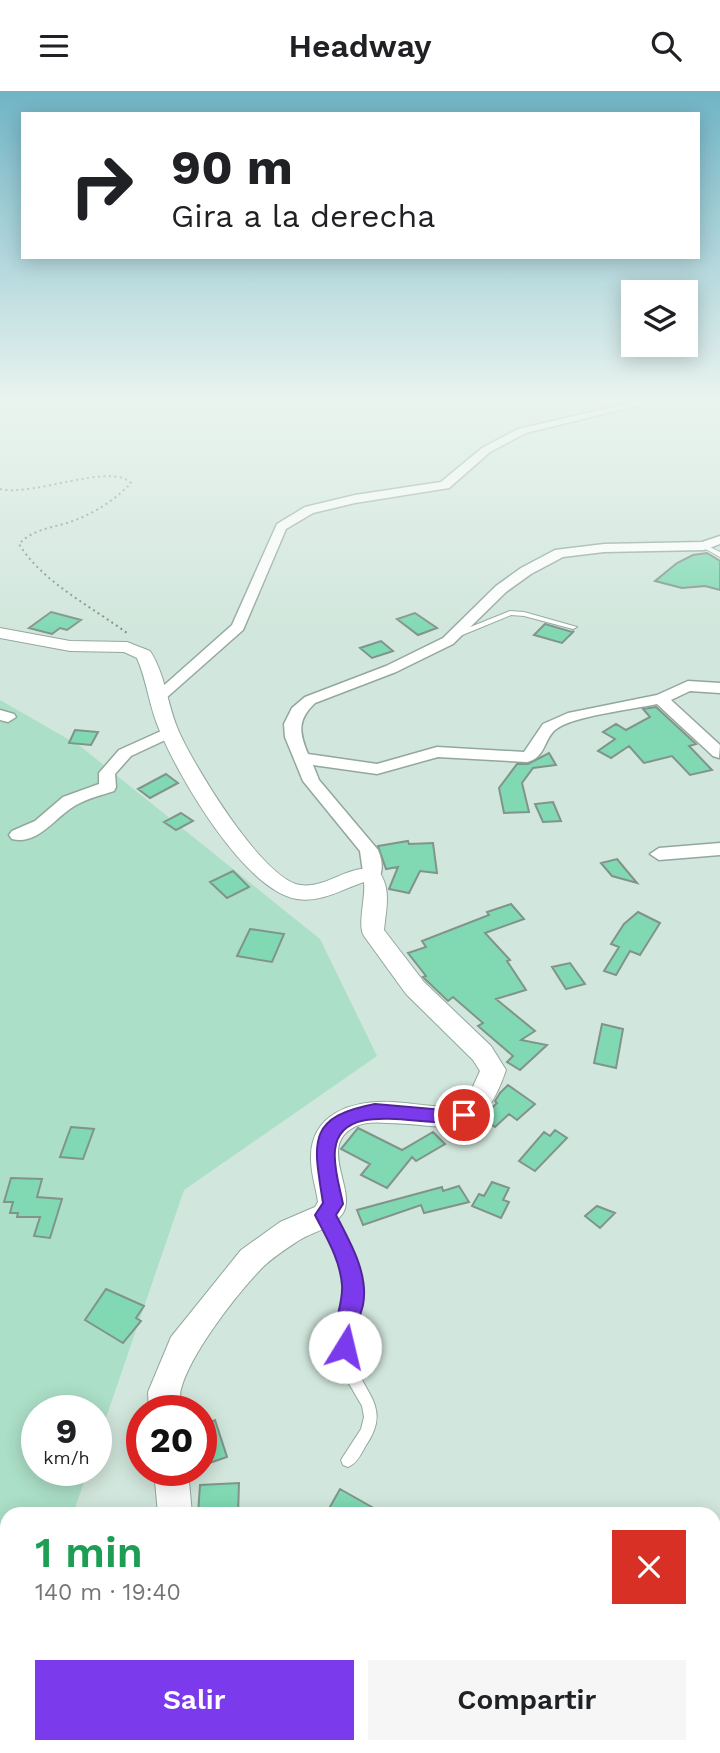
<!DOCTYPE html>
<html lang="es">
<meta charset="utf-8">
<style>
:root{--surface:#fff;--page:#f6f6f6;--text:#202124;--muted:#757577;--accent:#7c3aed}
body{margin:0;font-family:"Work Sans",sans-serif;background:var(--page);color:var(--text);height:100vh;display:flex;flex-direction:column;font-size:26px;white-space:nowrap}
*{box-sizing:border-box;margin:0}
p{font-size:23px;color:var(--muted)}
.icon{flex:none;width:38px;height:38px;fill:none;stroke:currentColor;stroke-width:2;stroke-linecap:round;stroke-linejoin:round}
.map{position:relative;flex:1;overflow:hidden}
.side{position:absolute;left:0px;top:1416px;width:721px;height:247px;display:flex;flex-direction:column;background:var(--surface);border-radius:21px 21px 0 0;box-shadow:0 4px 18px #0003}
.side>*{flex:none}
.top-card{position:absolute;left:21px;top:21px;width:679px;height:147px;border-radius:0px;box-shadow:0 4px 18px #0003;background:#fff;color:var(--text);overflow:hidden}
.buttons{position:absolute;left:621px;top:189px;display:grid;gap:14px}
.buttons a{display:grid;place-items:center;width:77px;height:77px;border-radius:0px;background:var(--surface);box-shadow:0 4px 18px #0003;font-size:35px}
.speed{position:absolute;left:21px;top:1304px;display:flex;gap:14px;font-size:35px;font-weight:700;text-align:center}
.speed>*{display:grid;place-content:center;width:91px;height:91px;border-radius:50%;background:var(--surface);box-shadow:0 4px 18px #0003;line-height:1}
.speed small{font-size:18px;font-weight:400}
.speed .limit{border:10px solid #d22;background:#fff;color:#111}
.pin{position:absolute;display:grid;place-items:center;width:60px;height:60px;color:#fff;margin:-30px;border:4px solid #fff;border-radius:50%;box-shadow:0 2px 7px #0007}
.me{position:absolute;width:77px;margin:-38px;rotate:9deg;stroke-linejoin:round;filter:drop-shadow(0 0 5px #0008)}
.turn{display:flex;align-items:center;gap:24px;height:147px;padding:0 35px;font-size:32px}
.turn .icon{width:91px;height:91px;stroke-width:2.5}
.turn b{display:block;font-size:49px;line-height:60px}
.round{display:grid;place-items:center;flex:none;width:74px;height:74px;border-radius:0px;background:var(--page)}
.summary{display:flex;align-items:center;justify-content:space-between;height:119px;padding:0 35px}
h1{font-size:42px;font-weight:600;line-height:52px;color:#1e9e55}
.primary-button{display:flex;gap:14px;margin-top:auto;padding:14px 35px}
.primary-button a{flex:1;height:80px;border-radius:0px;background:var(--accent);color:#fff;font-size:28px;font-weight:600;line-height:80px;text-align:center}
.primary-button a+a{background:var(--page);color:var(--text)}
header{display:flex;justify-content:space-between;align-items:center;height:91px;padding:0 35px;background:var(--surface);font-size:32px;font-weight:600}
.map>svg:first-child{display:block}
.green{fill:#acdfc7}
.building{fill:#80d9b3;stroke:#81948b;stroke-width:2}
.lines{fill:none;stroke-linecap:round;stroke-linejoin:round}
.service-casing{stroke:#93a79d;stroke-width:2}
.minor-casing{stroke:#93a79d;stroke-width:3}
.tertiary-casing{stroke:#93a79d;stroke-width:2}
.path{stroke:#7f8e87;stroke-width:2;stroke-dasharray:2 3.5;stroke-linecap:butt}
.service{fill:#fff;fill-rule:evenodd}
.minor{fill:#fff;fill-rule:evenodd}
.tertiary{fill:#fff;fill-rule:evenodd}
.route{fill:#7c3aed;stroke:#51269a;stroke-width:2}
</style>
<header><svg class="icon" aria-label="menu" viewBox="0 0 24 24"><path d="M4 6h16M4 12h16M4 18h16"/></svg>Headway<svg class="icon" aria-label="search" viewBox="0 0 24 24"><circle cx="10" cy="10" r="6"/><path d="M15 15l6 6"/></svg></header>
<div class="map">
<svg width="720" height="1662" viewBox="0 0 720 1662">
<rect width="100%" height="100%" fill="#d1e6dc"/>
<path class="green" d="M0 609 80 655 320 848 377 965 184 1099 96 1356V1320H37V1379H88L73 1423H7V1616L0 1637Z"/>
<path class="building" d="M707 462 720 470V499L705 495 682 497 655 490 677 472 693 464Z
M51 521 81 529 67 539 60 537 52 543 29 537Z
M415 522 437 537 418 544 397 528Z
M545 533 572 541 574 540 562 552 534 544Z
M381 550 393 560 372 567 360 557Z
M656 616 696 653 689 655 712 679 690 684 672 665 644 672 629 655 611 667 598 660 615 648 603 641 616 633 626 639 650 626 643 618Z
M75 639 98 641 91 654 69 652Z
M549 662 556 674 533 677 522 692 529 721 504 722 499 697 517 673H528Z
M166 683 178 692 150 707 138 698Z
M553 711 561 730 543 731 535 713Z
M181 722 193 730 176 739 164 731Z
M408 750 409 753 433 752 437 782 420 780 409 802 389 798 398 776 386 778 378 755Z
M617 768 637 792 612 785 601 772Z
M233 780 249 796 227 807 210 791Z
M511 813 524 828 485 842 510 869 507 870 526 899 496 908 535 940 521 949 547 954 520 979 507 971 513 965 478 935 483 932 453 906 448 910 426 889 423 886 426 885 408 862 426 856 422 850 489 824 487 821Z
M638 821 660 832 640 864 630 860 616 884 604 880 619 856 611 853 624 833Z
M250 838 284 843 272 871 237 865Z
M570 872 585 893 566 898 552 876Z
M602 933 623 938 616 977 594 972Z
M508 994 535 1013 517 1029 509 1023 495 1036 481 1027 497 1012 495 1010 500 1002Z
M71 1036 94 1038 83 1068 60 1066Z
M358 1037 402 1059 433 1041 445 1053 416 1070 412 1066 387 1097 361 1084 370 1073 341 1058Z
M555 1039 567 1047 535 1080 519 1070 544 1041 550 1045Z
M11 1087 42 1088 37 1106 62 1108 50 1147 34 1145 40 1126H17L18 1122H10L13 1111H4Z
M492 1091 509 1097 503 1109 509 1111 501 1127 472 1115 479 1103 484 1105Z
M459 1095 469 1111 424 1122 421 1114 363 1134 357 1119 442 1096 443 1100Z
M597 1115 615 1122 600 1137 585 1125Z
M106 1198 144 1215 136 1227 141 1230 123 1252 85 1229Z
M215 1329 227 1366 201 1375V1335Z
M239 1392 238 1423H198L200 1394Z
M340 1398 384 1423H326Z"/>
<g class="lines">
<defs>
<path id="service" d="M702 454H706L720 461V466L702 456Z
M510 520 524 521 577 536 573 538 524 525 511 524 460 545H454L453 543Z
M325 1119 329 1120C344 1147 362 1179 359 1211 359 1218 355 1224 353 1231 351 1240 351 1249 352 1258 356 1301 396 1311 365 1356 361 1364 356 1373 348 1376L343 1374 341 1369 361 1338 364 1326 362 1315 344 1284 339 1262V1240L347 1210 345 1187 335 1155 319 1124 321 1120Z"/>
<path id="minor" d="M634 311H652L526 342 490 361 449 397 355 412 313 422 286 438 243 539 165 608H155L152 605 232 534 277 433 305 416 355 404 441 391 482 357 518 338Z
M720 445V453L704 459 604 461 563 466 531 483 506 501 453 553 396 581 315 612C297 629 299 641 308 663L377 673 437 656 524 661 543 633 568 622 657 604 688 590 720 592V602L690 600 671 609 720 654 719 667 713 665 657 613C635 618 571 625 555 639 543 650 546 666 527 671L438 666 377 683 313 674 319 689 378 759C382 769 384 779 378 788H364L360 760 303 690 285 646 284 633 292 617 305 606 386 575 443 547 496 495 521 477 555 459 604 453 702 451Z
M0 619 14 623 16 626 8 631 0 629Z
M170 636 176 638 178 641 176 644 131 665 115 683 116 696 114 700C102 704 89 707 78 713 57 723 39 755 12 748L9 744 12 740 35 730 63 706 99 693V682L119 659Z
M720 752V764L659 769 650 763 659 757Z"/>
<path id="tertiary" d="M0 537 70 550 127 551 150 560C165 583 167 611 177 636 191 671 262 788 300 794 328 798 350 771 378 779 392 798 386 817 384 839L424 891 491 955 506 979C480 1055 452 1033 387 1032 377 1031 365 1031 356 1035 316 1054 357 1098 343 1122 332 1138 314 1140 298 1150 286 1158 270 1168 260 1179 234 1207 191 1262 181 1298 179 1305 181 1313 181 1320H149L148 1301 171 1246 241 1159 280 1131 315 1116 318 1111C316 1097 311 1083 311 1068 310 1022 353 1009 392 1011 413 1012 435 1017 456 1015L470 1002 480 980 473 969 406 903 364 845C357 835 366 806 364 791 343 798 321 812 297 808 244 799 178 685 159 638 149 615 147 590 137 567L124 561 70 560 0 547Z
M154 1379H188L192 1423H158Z
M119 1656H159L157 1662H117Z"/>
</defs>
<use href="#service" class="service-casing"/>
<use href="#minor" class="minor-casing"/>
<use href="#tertiary" class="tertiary-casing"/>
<path class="path" d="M0 398C34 406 110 371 131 392 114 410 93 423 70 431 52 437 33 438 19 453 42 491 92 516 127 542"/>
<use href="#service" class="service"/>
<use href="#minor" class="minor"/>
<use href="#tertiary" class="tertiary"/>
</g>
<linearGradient id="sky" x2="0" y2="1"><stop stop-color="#70b4c5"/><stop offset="0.57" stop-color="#eaf4ef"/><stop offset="1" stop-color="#eaf4ef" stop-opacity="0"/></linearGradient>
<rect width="720" height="543" fill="url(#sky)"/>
<path class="route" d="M375 1013 444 1019 464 1016 470 1019 473 1024 470 1029C432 1041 341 1004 335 1059 333 1076 340 1097 343 1113L336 1124C350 1151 369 1183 363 1214 361 1222 358 1229 357 1236 355 1246 356 1254 352 1264L345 1266 337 1264C327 1242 344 1217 342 1194 340 1168 326 1146 315 1124L323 1112C314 1053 305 1026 375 1013Z"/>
</svg>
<div class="buttons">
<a><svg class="icon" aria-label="layers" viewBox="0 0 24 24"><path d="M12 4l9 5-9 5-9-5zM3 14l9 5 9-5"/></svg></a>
</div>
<div class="speed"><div>9<small>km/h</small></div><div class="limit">20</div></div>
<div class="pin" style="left:464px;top:1024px;background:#d93025"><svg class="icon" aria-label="arrive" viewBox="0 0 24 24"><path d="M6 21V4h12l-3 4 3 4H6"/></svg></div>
<svg class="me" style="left:345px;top:1256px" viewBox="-20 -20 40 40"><circle r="19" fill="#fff"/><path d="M0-13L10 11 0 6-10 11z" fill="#7c3aed"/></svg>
<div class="top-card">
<div class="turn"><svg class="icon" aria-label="right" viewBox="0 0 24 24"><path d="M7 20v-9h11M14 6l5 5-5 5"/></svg><div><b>90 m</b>Gira a la derecha</div></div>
</div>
<section class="side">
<div class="summary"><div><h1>1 min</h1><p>140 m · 19:40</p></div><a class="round" style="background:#d93025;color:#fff"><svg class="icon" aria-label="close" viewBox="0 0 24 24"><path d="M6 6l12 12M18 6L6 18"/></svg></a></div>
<div class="primary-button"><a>Salir</a><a>Compartir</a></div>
</section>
</div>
